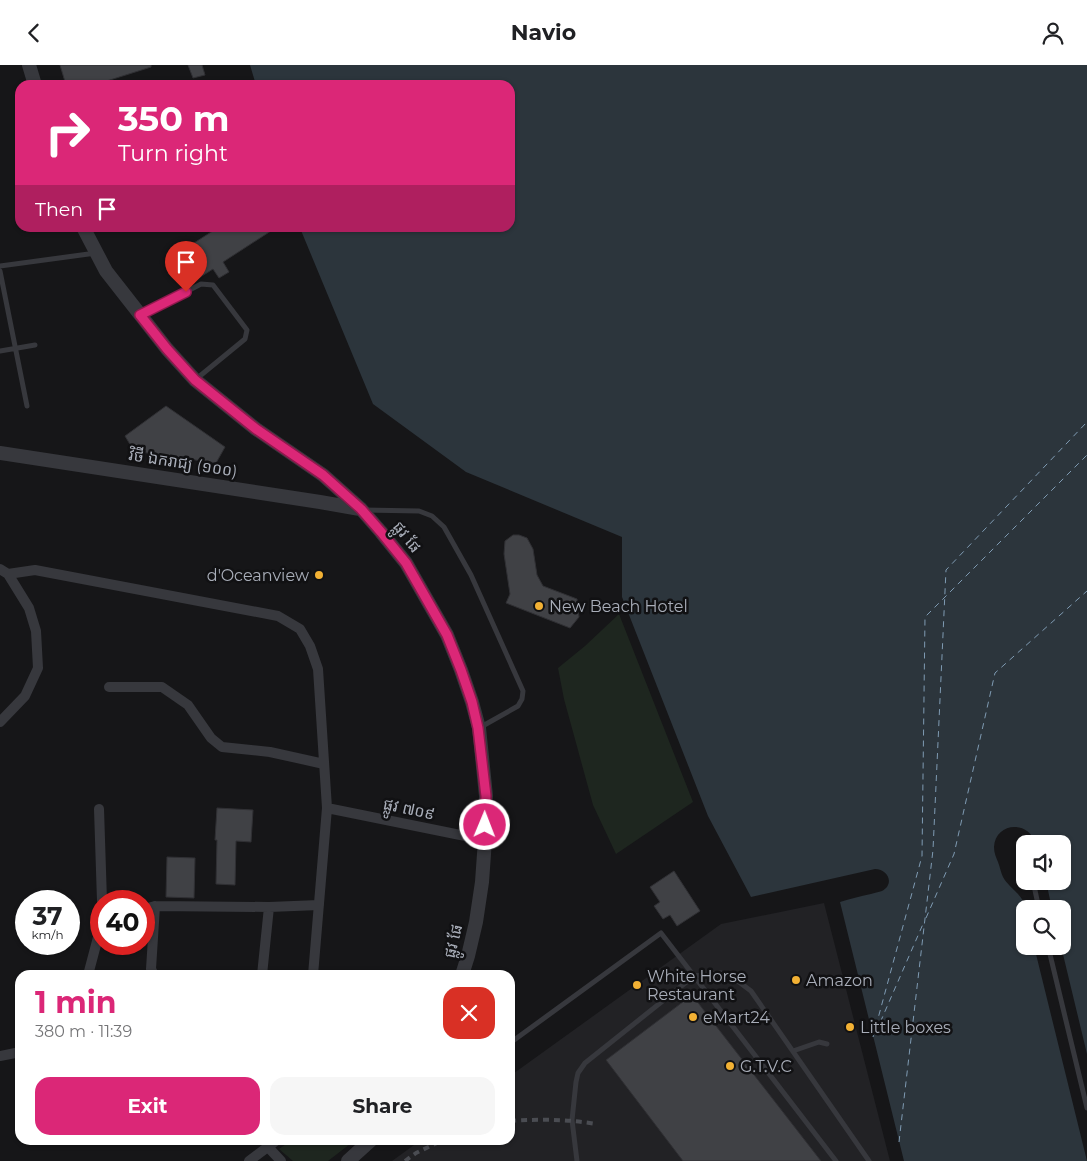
<!DOCTYPE html>
<meta charset="utf-8">
<style>
:root{--surface:#fff;--page:#f6f6f6;--text:#202124;--muted:#757577;--accent:#db2777}
body{margin:0;font-family:Montserrat,"Noto Sans Khmer",sans-serif;background:var(--page);color:var(--text);height:100vh;display:flex;flex-direction:column;font-size:19px;white-space:nowrap}
*{box-sizing:border-box;margin:0}
p{font-size:16px;color:var(--muted)}
.icon{flex:none;width:28px;height:28px;fill:none;stroke:currentColor;stroke-width:2;stroke-linecap:round;stroke-linejoin:round}
.map{position:relative;flex:1;overflow:hidden}
.sheet{position:absolute;left:15px;top:905px;width:500px;height:175px;display:flex;flex-direction:column;background:var(--surface);border-radius:15px;box-shadow:0 1px 4px #0004}
.sheet>*{flex:none}
.guide{position:absolute;left:15px;top:15px;width:500px;height:152px;border-radius:15px;box-shadow:0 1px 4px #0004;background:#db2777;color:#fff;overflow:hidden}
.buttons{position:absolute;left:1016px;top:770px;display:grid;gap:10px}
.buttons a{display:grid;place-items:center;width:55px;height:55px;border-radius:10px;background:var(--surface);box-shadow:0 1px 4px #0004;font-size:25px}
.speed{position:absolute;left:15px;top:825px;display:flex;gap:10px;font-size:25px;font-weight:700;text-align:center}
.speed>*{display:grid;place-content:center;width:65px;height:65px;border-radius:50%;background:var(--surface);box-shadow:0 1px 4px #0004;line-height:1}
.speed small{font-size:12px;font-weight:400}
.speed .limit{border:8px solid #d22;background:#fff;color:#111}
.pin{position:absolute;display:grid;place-items:center;width:42px;height:42px;color:#fff;margin:-51px -21px;border-radius:50% 50% 50% 0;rotate:-45deg;box-shadow:0 0 5px #0007}
.pin .icon{rotate:45deg}
.me{position:absolute;width:55px;margin:-28px;rotate:1deg;stroke-linejoin:round;filter:drop-shadow(0 0 4px #0008)}
.turn{display:flex;align-items:center;gap:18px;height:105px;padding:0 20px;font-size:22px}
.turn .icon{width:65px;height:65px;stroke-width:2.5}
.turn b{display:block;font-size:35px;line-height:42px}
.then{display:flex;align-items:center;height:48px;padding:0 20px;background:#0003;gap:10px;font-size:19px}
.round{display:grid;place-items:center;flex:none;width:52px;height:52px;border-radius:15px;background:var(--page)}
.summary{display:flex;align-items:center;justify-content:space-between;height:85px;padding:0 20px}
h1{font-size:30px;font-weight:700;line-height:38px;color:var(--accent)}
.button{display:flex;gap:10px;margin-top:auto;padding:10px 20px}
.button a{flex:1;height:58px;border-radius:15px;background:var(--accent);color:#fff;font-size:20px;font-weight:700;line-height:58px;text-align:center}
.button a+a{background:var(--page);color:var(--text)}
header{display:flex;justify-content:space-between;align-items:center;height:65px;padding:0 20px;background:var(--surface);font-size:22px;font-weight:700}
.map>svg:first-child{display:block}
.built{fill:#222225}
.green{fill:#1e261f}
.water{fill:#2c353c}
.lines{fill:none;stroke-linecap:round;stroke-linejoin:round}
.ferry{stroke:#7f9bb3;stroke-width:1;stroke-dasharray:6 5;stroke-linecap:butt}
.building{fill:#404145;stroke:#303034}
.service{stroke:#37383d;stroke-width:5}
.minor{stroke:#37383d;stroke-width:10}
.tertiary{stroke:#37383d;stroke-width:14}
.rail{stroke:#4a4c52;stroke-width:4;stroke-dasharray:6 5;stroke-linecap:butt}
.route-casing{stroke:#8e194d;stroke-width:12}
.route{stroke:#db2777;stroke-width:9}
.poi-dot{fill:#f2b134;stroke:#111113;stroke-width:2}
.labels{text-anchor:middle;dominant-baseline:central;stroke-width:5;stroke-linejoin:round;paint-order:stroke}
.street-label{font-size:16px;fill:#a8adb8;stroke:#111113}
.poi-label{font-size:16px;fill:#a8adb8;stroke:#111113;text-anchor:start}
</style>
<header><svg class="icon" aria-label="back" viewBox="0 0 24 24"><path d="M15 5l-7 7 7 7"/></svg>Navio<svg class="icon" aria-label="person" viewBox="0 0 24 24"><circle cx="12" cy="8" r="4"/><path d="M4 21q1-7 8-7t8 7"/></svg></header>
<div class="map">
<svg width="1087" height="1096" viewBox="0 0 1087 1096">
<rect width="100%" height="100%" fill="#161618"/>
<path class="built" d="M824 838 890 1096H392L421 1075H510V1011L721 859Z"/>
<path class="green" d="M619 549 693 737 616 789 593 740 564 634 558 603 585 581Z
M292 1075H346L350 1079 328 1096H293L279 1084Z"/>
<path class="water" d="M250 0H1087V989L1061 881H1062V844H1052L1046 816H1062V779H1036C1028 754 995 758 994 782 994 788 996 792 998 797 1000 802 1001 808 1003 812 1008 821 1018 827 1023 836 1027 843 1025 871 1025 881H1034L1087 1096H904L840 837C850 834 860 831 871 829 874 828 879 827 882 826 895 819 888 804 875 804L751 832 708 751 622 532V472L466 407 373 339 300 163 510 162V20H256Z"/>
<g class="lines">
<path class="ferry" d="M926 853 954 789 995 608 1087 526
M876 967 923 859
M873 972 922 791 925 552 1087 390
M899 1077 933 785 946 505 1087 357"/>
</g>
<path class="building" d="M60 0H151V2L94 20H66Z
M188 0H202L205 10 193 13Z
M219 162H277L223 197 229 207 219 213 213 204 186 221 169 194Z
M166 341 225 382 216 398 134 386 125 371Z
M513 470H519L527 473 533 484 537 510 543 521 577 534 579 552 570 563 506 538 510 529 504 489 505 476Z
M217 743 253 745 251 777 236 776 235 820 216 819 217 775H215Z
M167 792 195 793 194 833 166 832Z
M674 806 700 846 677 861 670 850 663 854 654 841 660 837 650 822Z
M692 930 821 1096H683L606 995Z"/>
<g class="lines">
<path class="service" d="M0 201 96 188
M0 206 27 341
M142 250 201 219 213 220 247 265 245 274 195 315
M0 286 35 280
M364 445 419 446 432 451 444 462 471 510 523 626 522 634 518 641 479 663
M1033 816 1039 844
M1048 881 1087 1043
M510 978 661 868 836 1096
M793 986 819 977 827 979
M577 1096 572 1055 576 1017 578 1008 585 998 694 911 721 908 739 917 751 926 869 1096"/>
<path class="minor" d="M0 504 8 509 29 543 36 566 38 603 25 631 0 657
M8 509 35 505 278 551 300 564 310 581 318 604 327 743 313 910
M109 622H162L188 640 211 673 222 682 270 687 324 699
M327 743 485 775
M99 744 102 836
M144 844 155 841 269 842 319 840
M88 910 101 861
M154 910 151 904 155 841
M262 910 269 842
M0 991 20 987
M268 1082 281 1096
M249 1096 277 1075"/>
<path class="tertiary" d="M29 0 35 20
M83 162 106 206 167 284 195 315 256 364 323 410 361 444 381 467 406 498 447 570 461 605 472 637 479 663 486 731 485 775 482 817 476 857 468 891 462 910
M0 388 320 437 360 444
M348 1096 371 1075"/>
<path class="rail" d="M510 1056C540 1054 566 1054 596 1059
M405 1096 416 1088 443 1075"/>
</g>
<g class="lines">
<defs>
<path id="route" d="M186 227 140 250 167 284 195 315 256 364 323 410 361 444 381 467 406 498 447 570 461 605 472 637 478 663 486 731 485 760"/>
</defs>
<use href="#route" class="route-casing"/>
<use href="#route" class="route"/>
</g>
<g class="poi-dot">
<circle cx="319" cy="510" r="5"/>
<circle cx="539" cy="541" r="5"/>
<circle cx="796" cy="915" r="5"/>
<circle cx="637" cy="920" r="5"/>
<circle cx="693" cy="952" r="5"/>
<circle cx="850" cy="962" r="5"/>
<circle cx="730" cy="1001" r="5"/>
</g>
<g class="labels">
<g class="street-label">
<text transform="translate(183 398) rotate(9)">វិថី ឯករាជ្យ (១០០)</text>
<text transform="translate(407 472) rotate(52)">ផ្លូវ ផែ</text>
<text transform="translate(409 744) rotate(12)">ផ្លូវ ៧០៩</text>
<text transform="translate(453 876) rotate(-76)">ផ្លូវ ផែ</text>
</g>
<g class="poi-label">
<text x="309" y="510" text-anchor="end">d'Oceanview</text>
<text x="549" y="541">New Beach Hotel</text>
<text x="647" y="911">White Horse<tspan x="647" dy="18">Restaurant</tspan></text>
<text x="806" y="915">Amazon</text>
<text x="703" y="952">eMart24</text>
<text x="860" y="962">Little boxes</text>
<text x="740" y="1001">G.T.V.C</text>
</g>
</g>
</svg>
<div class="buttons">
<a><svg class="icon" aria-label="sound" viewBox="0 0 24 24"><path d="M4 9h4l5-4v14l-5-4H4zM17 9q2 3 0 6"/></svg></a>
<a><svg class="icon" aria-label="search" viewBox="0 0 24 24"><circle cx="10" cy="10" r="6"/><path d="M15 15l6 6"/></svg></a>
</div>
<div class="speed"><div>37<small>km/h</small></div><div class="limit">40</div></div>
<div class="pin" style="left:186px;top:227px;background:#d93025"><svg class="icon" aria-label="arrive" viewBox="0 0 24 24"><path d="M6 21V4h12l-3 4 3 4H6"/></svg></div>
<svg class="me" style="left:485px;top:760px" viewBox="-20 -20 40 40"><circle r="17" fill="#db2777" stroke="#fff" stroke-width="3"/><path d="M0-11L8 9 0 5-8 9z" fill="#fff"/></svg>
<div class="guide">
<div class="turn"><svg class="icon" aria-label="right" viewBox="0 0 24 24"><path d="M7 20v-9h11M14 6l5 5-5 5"/></svg><div><b>350 m</b>Turn right</div></div>
<div class="then">Then<svg class="icon" aria-label="arrive" viewBox="0 0 24 24"><path d="M6 21V4h12l-3 4 3 4H6"/></svg></div>
</div>
<section class="sheet">
<div class="summary"><div><h1>1 min</h1><p>380 m · 11:39</p></div><a class="round" style="background:#d93025;color:#fff"><svg class="icon" aria-label="close" viewBox="0 0 24 24"><path d="M6 6l12 12M18 6L6 18"/></svg></a></div>
<div class="button"><a>Exit</a><a>Share</a></div>
</section>
</div>
